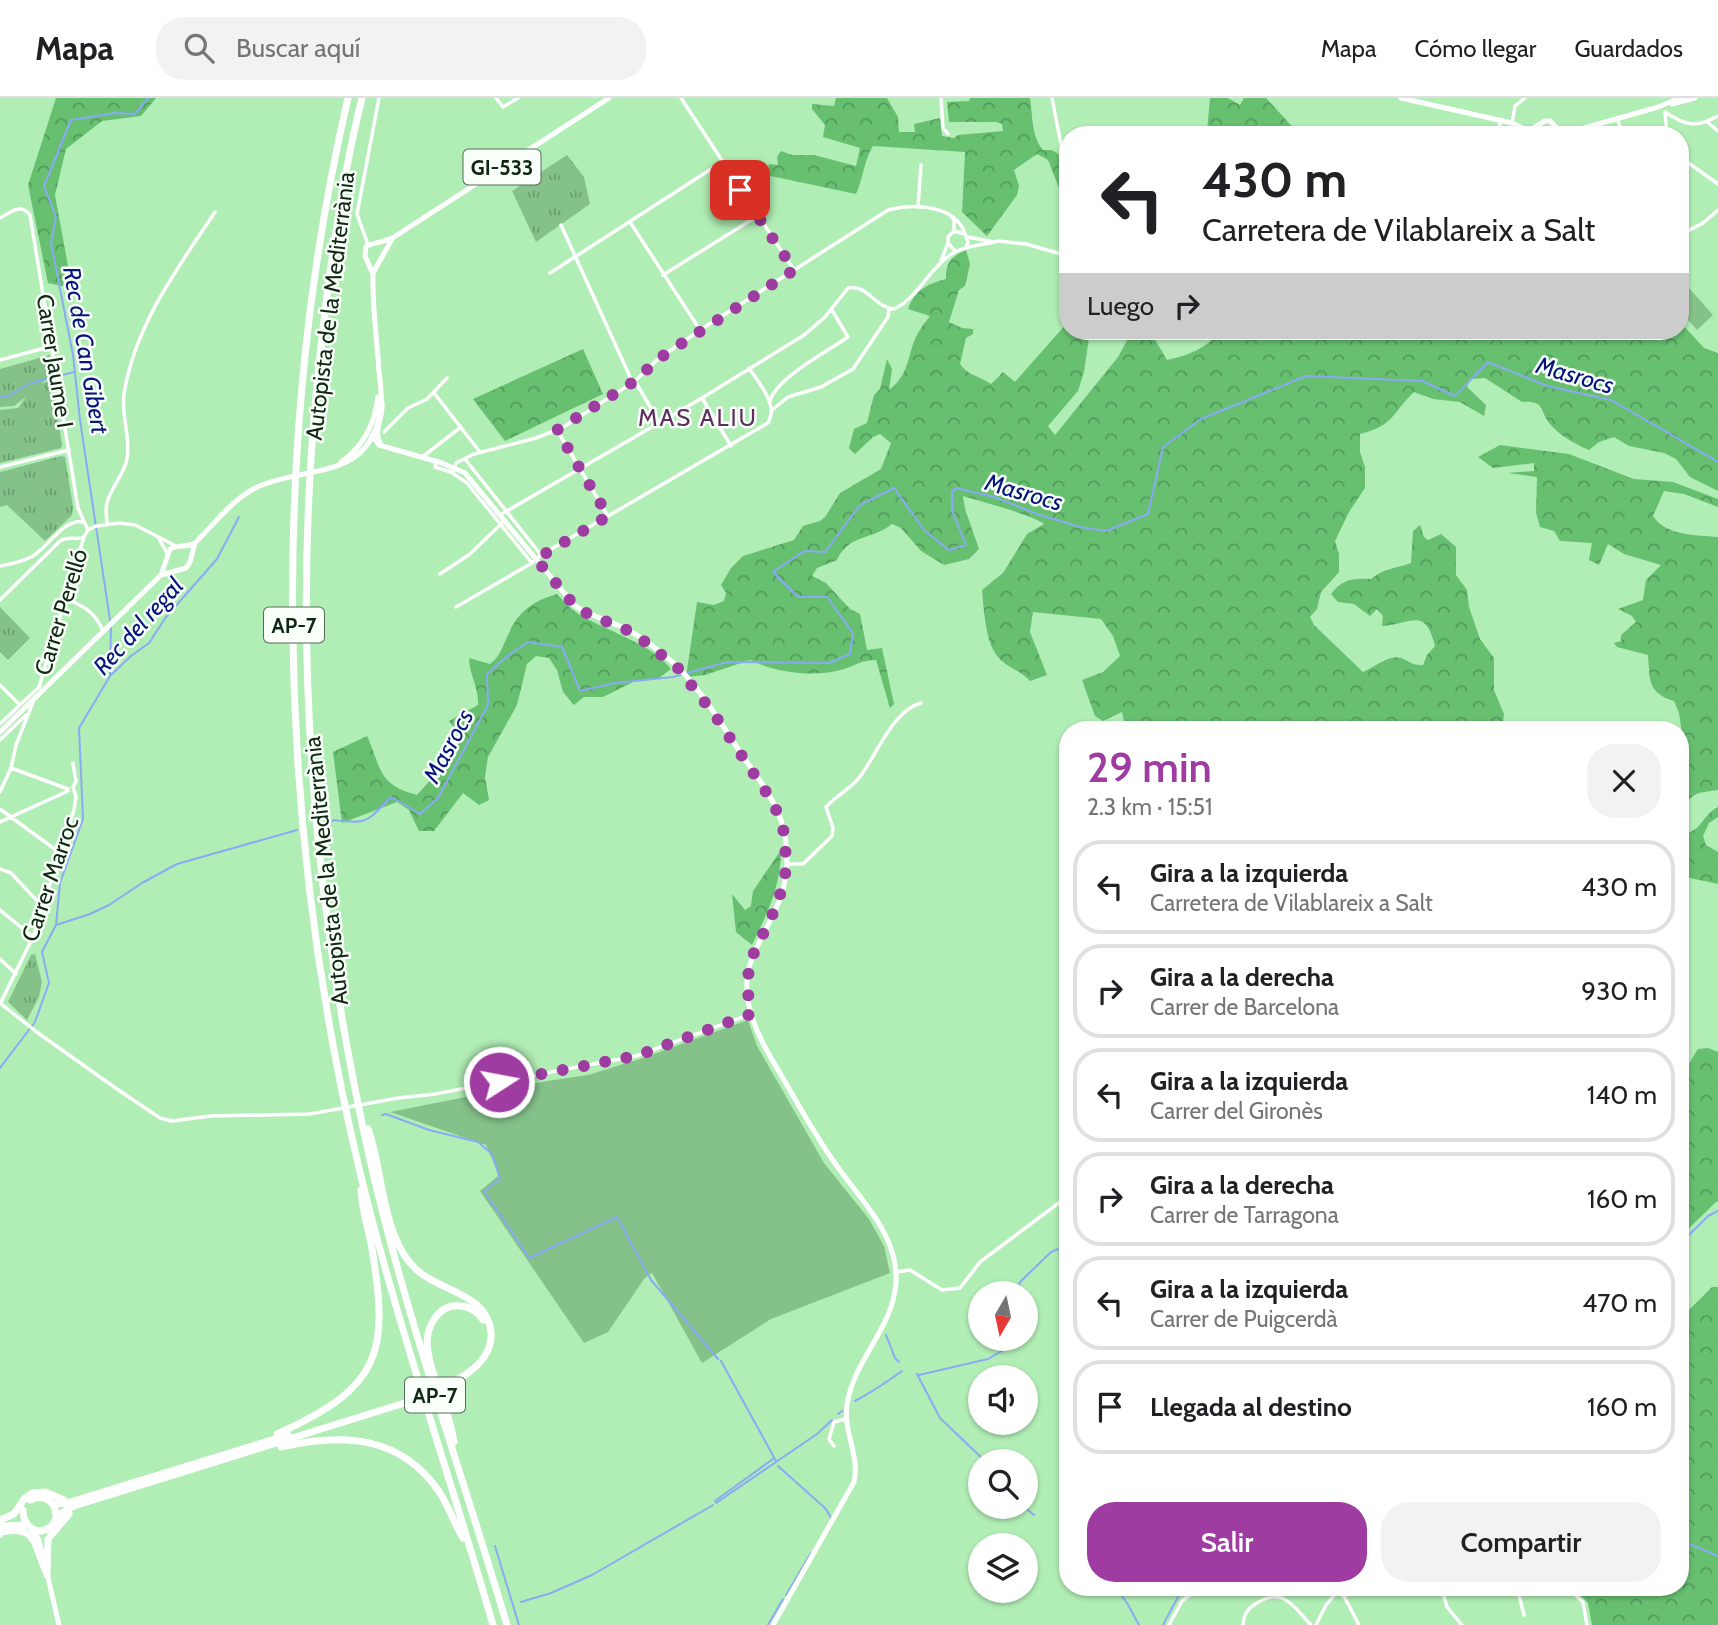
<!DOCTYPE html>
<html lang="es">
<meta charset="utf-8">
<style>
:root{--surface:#fff;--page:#f2f2f2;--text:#202124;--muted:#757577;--line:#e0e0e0;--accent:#9e3ca2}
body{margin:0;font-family:Cabin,sans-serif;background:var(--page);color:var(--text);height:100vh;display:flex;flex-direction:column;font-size:26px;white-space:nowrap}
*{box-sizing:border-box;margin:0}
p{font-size:23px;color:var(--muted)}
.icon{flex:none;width:38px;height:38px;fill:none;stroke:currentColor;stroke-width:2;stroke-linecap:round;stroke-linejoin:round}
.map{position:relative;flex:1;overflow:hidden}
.side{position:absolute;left:1059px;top:623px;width:630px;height:875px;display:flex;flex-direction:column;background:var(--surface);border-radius:28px;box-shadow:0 2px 5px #0004}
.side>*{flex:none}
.banner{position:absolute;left:1059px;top:28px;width:630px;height:214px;border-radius:28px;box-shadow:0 2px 5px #0004;background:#fff;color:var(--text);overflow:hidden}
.needle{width:46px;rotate:189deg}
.buttons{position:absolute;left:968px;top:1183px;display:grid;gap:14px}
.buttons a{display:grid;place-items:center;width:70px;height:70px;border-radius:50%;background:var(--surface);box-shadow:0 2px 5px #0004;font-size:35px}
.pin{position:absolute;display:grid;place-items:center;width:60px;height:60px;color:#fff;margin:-30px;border-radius:14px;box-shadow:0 4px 10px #0006}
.me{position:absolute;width:77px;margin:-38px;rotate:79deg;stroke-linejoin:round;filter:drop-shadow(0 0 5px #0008)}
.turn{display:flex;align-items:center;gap:24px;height:147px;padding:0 28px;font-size:32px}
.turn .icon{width:91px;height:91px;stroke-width:2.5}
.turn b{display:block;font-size:49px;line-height:60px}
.then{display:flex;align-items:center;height:66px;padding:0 28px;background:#0003;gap:14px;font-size:26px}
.round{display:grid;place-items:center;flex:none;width:74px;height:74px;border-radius:28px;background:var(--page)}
.headline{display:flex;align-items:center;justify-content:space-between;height:119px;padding:0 28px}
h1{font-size:42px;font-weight:600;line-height:52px;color:var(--accent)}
.cta{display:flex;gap:14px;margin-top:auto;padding:14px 28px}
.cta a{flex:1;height:80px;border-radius:28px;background:var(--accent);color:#fff;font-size:28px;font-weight:600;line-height:80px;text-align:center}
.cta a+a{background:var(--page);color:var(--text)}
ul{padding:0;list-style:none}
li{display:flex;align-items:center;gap:21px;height:94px;margin:0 14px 10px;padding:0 14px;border:4px solid var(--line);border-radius:28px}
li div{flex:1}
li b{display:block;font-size:26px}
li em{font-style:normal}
header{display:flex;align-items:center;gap:42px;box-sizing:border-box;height:98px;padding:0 35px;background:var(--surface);border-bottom:2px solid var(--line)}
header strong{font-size:33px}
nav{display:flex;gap:38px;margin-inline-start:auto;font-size:24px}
.search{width:490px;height:63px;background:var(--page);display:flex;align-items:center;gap:18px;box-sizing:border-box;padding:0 24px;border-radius:28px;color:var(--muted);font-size:26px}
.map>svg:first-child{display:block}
.grass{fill:url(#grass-tufts)}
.forest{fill:url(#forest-crowns)}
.pitch{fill:#84c289}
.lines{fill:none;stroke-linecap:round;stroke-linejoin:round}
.stream{stroke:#8baaf4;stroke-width:2}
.street{stroke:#fff;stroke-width:3.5}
.secondary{stroke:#fff;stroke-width:5}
.primary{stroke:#fff;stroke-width:5}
.highway{stroke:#fff;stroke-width:7}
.route{stroke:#9e3ca2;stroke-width:12;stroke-dasharray:0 21.6}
.labels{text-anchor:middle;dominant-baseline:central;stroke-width:5;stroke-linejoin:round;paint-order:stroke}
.shield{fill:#f9fff9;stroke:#566858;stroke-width:2}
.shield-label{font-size:21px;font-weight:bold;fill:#102813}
.street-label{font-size:23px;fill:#102813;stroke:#f9fff9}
.water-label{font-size:24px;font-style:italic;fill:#08147e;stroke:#f9fff9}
.neighbourhood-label{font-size:24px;letter-spacing:2px;fill:#5f2e60;stroke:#f9fff9}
</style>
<header>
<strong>Mapa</strong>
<div class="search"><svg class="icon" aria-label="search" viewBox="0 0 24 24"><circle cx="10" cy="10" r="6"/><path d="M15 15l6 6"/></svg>Buscar aquí</div>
<nav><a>Mapa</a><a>Cómo llegar</a><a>Guardados</a></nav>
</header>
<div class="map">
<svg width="1718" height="1527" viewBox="0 0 1718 1527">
<defs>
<pattern id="grass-tufts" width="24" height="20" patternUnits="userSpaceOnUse" patternTransform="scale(1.75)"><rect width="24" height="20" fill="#84c289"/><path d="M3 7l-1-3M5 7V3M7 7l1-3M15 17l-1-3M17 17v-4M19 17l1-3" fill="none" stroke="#6b9e6f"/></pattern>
<pattern id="forest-crowns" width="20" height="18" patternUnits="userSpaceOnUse" patternTransform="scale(1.75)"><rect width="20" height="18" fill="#67bf70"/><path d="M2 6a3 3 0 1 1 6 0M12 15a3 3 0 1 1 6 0" fill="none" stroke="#539b5b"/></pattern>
</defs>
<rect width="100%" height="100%" fill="#b1eeb5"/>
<path class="grass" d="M567 57 584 79 590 106 536 144 512 93Z
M50 257 51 277 41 286 52 281 62 347 61 350 0 365V312L18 310 26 299 14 308 0 309V271Z
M61 358 65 359 73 409 72 417 45 443 7 407 0 409V374Z
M0 509 30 540 8 562 0 554Z
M35 856 42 884 39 899 27 922 8 904 31 857Z"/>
<path class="forest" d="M56 0H156L141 18 102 23 66 51 55 97 72 190 48 185 28 87Z
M836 0H887L898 19 899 34H915L914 26 940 20 942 38 954 40 958 37 1003 33 1002 26 996 24H949L947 4 969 3 970 0H1030C1033 18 1031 37 1043 52H1052L1063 59C1066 72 1063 82 1067 95L1064 96 1059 90 1048 62 1037 56 1014 72 1019 88 1017 97 987 138 962 114 965 54 873 48C864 62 863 81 856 96L766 77 769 66 778 67 777 59 781 53 792 57H814L856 68 860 50 823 39 825 27 812 11V6L834 8Z
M1210 0H1228L1240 7 1244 0H1266L1300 37H1204L1207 34Z
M966 152 970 166 965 188 959 192 949 224 962 230 973 231V236L966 240 960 266C970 279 978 277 991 286L1003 274 1015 284 1067 225 1068 233H1090L1084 274 1078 293 1048 328 1055 337 1118 259 1132 233H1150L1167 262C1187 258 1208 250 1219 233H1388L1425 235 1441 233H1680V224L1704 250 1718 255V393L1690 379 1676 361 1664 355 1629 348 1614 339 1599 344 1589 352C1575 346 1560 338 1550 326 1539 313 1546 302 1522 304L1485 280 1471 281 1467 289 1486 307 1484 318 1460 304 1433 301 1414 294C1391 316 1395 327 1360 336V354L1365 369V390L1349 414 1335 443 1339 456V474L1321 494 1317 511 1310 519 1314 527 1363 574C1373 570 1390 556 1401 560 1412 564 1410 567 1423 567L1427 557 1435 548C1425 508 1412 526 1382 528L1383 518 1377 511 1370 518 1354 506 1338 504 1331 496C1343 481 1352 480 1371 481 1382 471 1397 470 1411 465L1413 433 1420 427 1424 439 1428 442 1441 436 1456 449V477L1467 492 1469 509 1480 541 1494 560V592L1504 616 1502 632H1126L1122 614 1103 623 1095 618 1082 582 1103 574 1120 558 1113 538 1101 521 1033 514 1030 534 1047 577 1030 583C1020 572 1006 569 998 559 985 544 984 511 982 492L1003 475 1027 436 1044 426C1036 418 979 403 963 398L965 411 979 451 969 461 944 467 921 453 901 430 892 426C873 442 848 436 837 462L817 470 812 478 826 485 850 511 860 516 867 552 882 550 894 606 890 610 876 562C859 563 859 566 844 571 815 580 777 575 750 562L705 577 686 579 697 504 714 507 724 503 726 495 721 487 731 470 743 458 794 442 803 428 820 423 825 419 840 395 881 371 891 345 880 336 873 339 855 356 849 350 854 331 867 325 874 297 880 291 887 261 892 271 889 292C904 280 906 270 911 253 914 240 921 229 930 218L908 211C915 192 927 186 946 181 945 165 952 158 966 152Z
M583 251 603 296 505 343 473 301Z
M1500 347 1569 356 1634 381 1673 384 1718 401V409L1684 396 1664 393 1653 418C1666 438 1696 437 1718 439V692C1697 695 1689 694 1683 716L1680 717V698L1688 660 1683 653H1680V638L1682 635 1679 615 1674 603C1647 595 1650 581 1648 557L1617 549 1614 545 1621 543V537L1636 524 1632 518 1618 511 1643 502 1646 482 1661 467 1624 456 1608 446 1599 467 1589 462 1592 445 1560 443 1554 433 1540 429 1536 415 1537 379 1508 375 1534 373V365L1493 370 1478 359Z
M557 496C563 502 569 510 577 515 603 532 653 546 671 571L659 580 633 584 603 599H584L574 607 563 594 557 572 549 560 536 558 527 566 517 607 488 659 485 679 489 702 479 707 463 695 434 733H419L409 712 397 704 342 725 333 654 367 638C382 671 377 686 417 697L457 652C461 639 457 633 449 623L478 607C479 589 469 576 469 560L490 566C502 557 503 546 510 533 519 512 536 502 557 496Z
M1718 709V719L1709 725 1703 738 1706 747 1718 754V786L1690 780 1680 775V734C1701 738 1701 717 1718 709Z
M781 752C781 788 767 816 752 847L736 834 732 796 745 812 751 808 753 793Z
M1708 950 1718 954V1104H1716L1680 1139V980L1698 951Z
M1712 1189H1718V1527H1592L1588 1505 1573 1489H1680V1221Z"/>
<path class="pitch" d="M1689 190 1713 217 1697 232 1680 213V198Z
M748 922 757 948 824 1065 869 1121 884 1148 890 1175 771 1221 702 1265 652 1175 644 1181 608 1234 584 1245 480 1093 499 1077 486 1047 390 1014 547 983 588 977 640 961Z"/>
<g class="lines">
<path class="stream" d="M0 299 8 298 31 285 74 274
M110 522 80 322 73 257 51 145 56 119 44 88 71 22 115 15 135 16 148 0
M110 578 111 527
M324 728 334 722C369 727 367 723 391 699L420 716 438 700 488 607 487 576 509 557 528 544 562 549 580 593 615 585 673 579 727 564 829 565 850 556 853 535 827 499H798L773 474 804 453 825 454 860 407 894 390 924 432 949 452 966 447 952 412V394L956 390 994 399 1040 417 1080 429 1106 433 1148 416 1163 349 1201 321 1306 278 1422 283 1455 298 1488 264 1547 288 1611 302 1718 364
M56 827 60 785 83 721 79 630 110 578 131 558 149 545 166 519 217 461 239 419
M0 970 35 924 49 885 42 854 56 827 90 816 109 807 142 785 177 766 297 732
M382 1017 386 1016 429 1032 478 1044 492 1056 500 1081 484 1093 529 1160 617 1119 651 1182 718 1261
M1680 1146 1708 1118 1718 1113
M1016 1195 1020 1184 1051 1154 1068 1147
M886 1237 895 1260 899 1264
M721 1263 776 1363
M917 1276 940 1320 985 1363
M919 1277 988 1261 1002 1253 1009 1241
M855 1303C872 1294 887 1284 902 1273
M838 1316 842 1313
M778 1368 826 1411 831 1420
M715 1403 773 1361
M716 1405 817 1336 832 1322
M1024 1409 1034 1417
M1680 1442 1718 1458
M495 1448 519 1527
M1115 1489 1127 1505 1139 1527
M786 1497 811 1455
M521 1504 551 1495 592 1477 713 1407
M768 1527 783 1501
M1163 1527 1180 1495 1185 1489"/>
<path class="street" d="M496 0 503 9 518 0
M681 0 794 172
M941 0 943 30 948 36
M1052 0 1061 46 1063 79 1068 92
M1665 14C1686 28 1696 30 1718 18
M1665 15 1667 37
M1617 20 1623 37
M1707 24 1718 33
M1512 25 1515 8 1525 0
M1482 37 1499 31
M1497 37 1501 22
M1680 59 1718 86
M918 109 921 67
M950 117 954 122V133
M0 120C11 114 20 105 30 117L78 410 88 432
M630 124 700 232
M561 127 631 281 635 283 659 324
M1680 137 1703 125 1718 112
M967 139 990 143
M998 143 1026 146 1068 158
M368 147 357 116 379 0
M955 153 948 145V139L954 133 965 136 968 144 966 149
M941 163 948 145
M550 175 722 64
M663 177 756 119
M1680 184 1681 187
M0 262 52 248
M434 295 480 354
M702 300 731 348
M770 303C776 280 828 253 848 239L832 212
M772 312 788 299 821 289 853 271 888 219 889 212
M557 332 608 418
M384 334 408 310 427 301 447 280
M421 360 461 329
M465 361 541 457
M436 364 435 369 451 374 467 385 532 465
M0 369 69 352
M453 375 456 365 474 356 536 340 562 330 635 283 658 261 700 232 888 112C914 105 956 107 965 136
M500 417 702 300 804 237 825 219 848 190C868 186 875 210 894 211 917 201 929 171 950 157 963 148 983 147 998 143
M107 426C107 419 105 412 107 405 111 389 124 377 127 361 131 340 121 318 124 296 135 227 177 171 215 114
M97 428 119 425 135 427 174 447
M159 441 167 455
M0 468C11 466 23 464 33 458 48 449 64 420 83 424
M440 476 470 456 505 422
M67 501C85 509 95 514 103 533
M0 502 60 443C69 437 76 443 84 439
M456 509 532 465 541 457 768 325C779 306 759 286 749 270
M0 587 20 607
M39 589 84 439 88 432 96 428
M0 626 40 588
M0 642 26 617
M73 665 76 684 73 689
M11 670 68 691
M0 694 11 670 16 647 33 604
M0 711 60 755
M0 724 68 693
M787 766H803L832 738 833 730 826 709C836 698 850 691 859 680 876 658 893 612 921 605
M0 771 11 775 42 808
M0 812 33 839
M0 861 16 876
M1 904 33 839 74 712 76 699 73 689
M0 905 38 935 117 991 160 1020 172 1023 211 1018 310 1016 398 1000 435 996 636 958 751 916
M896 1174 910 1172 942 1192 960 1190 980 1164 1068 1098
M834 1348 829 1341 834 1324 846 1321
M0 1438H1
M1441 1489 1447 1509 1462 1527
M1517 1489 1524 1517
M1566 1489 1583 1504 1587 1527
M1340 1495 1345 1500 1359 1527
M1169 1527 1182 1503 1200 1489
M1243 1527C1244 1516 1247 1511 1257 1505 1283 1488 1294 1509 1311 1527
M1316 1527 1326 1507 1336 1495H1340L1343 1489"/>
<path class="secondary" d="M372 337 379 347 442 365 465 375 574 507C589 518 606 521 622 529 639 537 656 550 670 562 697 585 720 624 740 654 755 676 772 697 781 722 788 745 789 771 782 795 767 842 734 863 752 919 760 944 775 966 788 989 802 1013 816 1038 832 1061 858 1100 899 1135 896 1185 893 1230 853 1263 847 1307 843 1334 860 1357 854 1384L773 1527
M380 345C373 332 384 318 382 304
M31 1430 39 1442 43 1459
M47 1475 59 1527"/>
<path class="primary" d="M1401 0 1512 25 1538 37 1539 28
M1672 6 1695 0
M1535 29 1545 23H1550L1557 30 1565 32
M1559 37 1655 10 1681 0
M373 175 392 141
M341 364C364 348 374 327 378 299
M161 477 170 451C178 446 186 450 195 445 212 428 230 405 250 393 300 364 374 389 381 305 382 295 380 283 379 273 377 241 372 208 373 176L365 158 366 149C373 144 383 145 394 139L609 0
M0 634 161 477 186 470 190 464 195 445"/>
<path class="highway" d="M348 0C268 345 277 726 359 1070 396 1224 449 1374 493 1527
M362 0C343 76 332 153 323 231 289 509 309 790 370 1062 406 1220 461 1372 507 1527
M277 1336C382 1289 390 1255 371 1145 367 1127 362 1110 361 1092
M454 1344C450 1313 433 1285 428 1254 424 1233 436 1205 461 1208 471 1209 478 1214 483 1222
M281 1349C342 1335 399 1337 438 1392 448 1406 454 1425 463 1440
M30 1402C45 1395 57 1404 56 1421
M54 1406 67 1405 288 1337
M23 1412C23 1426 35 1439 49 1430 56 1425 51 1427 56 1421 60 1415 68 1411 74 1408L411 1303C439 1291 494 1273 491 1234 490 1223 484 1213 476 1206 450 1186 421 1186 403 1155 381 1118 382 1070 368 1031
M0 1422 14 1416 24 1401 32 1395 45 1394 64 1402
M3 1428 27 1427
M0 1434C38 1426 34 1448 46 1474
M47 1477 48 1441 69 1416"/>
</g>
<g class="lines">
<path class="route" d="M499 984 636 958 751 916 747 888 750 863 778 805 786 772 785 737 774 706 714 616 678 570 634 535 588 516 574 507 536 461 608 418 557 332 635 283 658 261 794 172 740 92"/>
</g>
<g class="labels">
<g class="shield">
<rect x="463.5" y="51.5" width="77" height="35" rx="5"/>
<rect x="264" y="509.5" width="60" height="35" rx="5"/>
<rect x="405" y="1279.5" width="60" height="35" rx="5"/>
</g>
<g class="shield-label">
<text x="502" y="69">GI-533</text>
<text x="294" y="527">AP-7</text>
<text x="435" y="1297">AP-7</text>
</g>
<g class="street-label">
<text transform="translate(330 208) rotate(-83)">Autopista de la Mediterrània</text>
<text transform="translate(55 263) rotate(81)">Carrer Jaume I</text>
<text transform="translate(61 514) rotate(-73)">Carrer Perelló</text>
<text transform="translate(326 773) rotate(-96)">Autopista de la Mediterrània</text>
<text transform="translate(50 781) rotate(-71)">Carrer Marroc</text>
</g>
<g class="water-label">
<text transform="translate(86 252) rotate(80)">Rec de Can Gibert</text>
<text transform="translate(1575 277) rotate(16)">Masrocs</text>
<text transform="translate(1024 394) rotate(16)">Masrocs</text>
<text transform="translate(138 528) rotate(-48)">Rec del regal</text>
<text transform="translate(448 648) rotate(-62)">Masrocs</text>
</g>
<g class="neighbourhood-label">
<text x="698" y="319">MAS ALIU</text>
</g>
</g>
</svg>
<div class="buttons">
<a><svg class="needle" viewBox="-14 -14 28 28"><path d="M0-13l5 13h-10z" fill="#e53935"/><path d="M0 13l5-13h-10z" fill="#757577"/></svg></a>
<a><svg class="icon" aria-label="sound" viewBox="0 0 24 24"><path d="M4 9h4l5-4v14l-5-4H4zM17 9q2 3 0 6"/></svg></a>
<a><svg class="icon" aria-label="search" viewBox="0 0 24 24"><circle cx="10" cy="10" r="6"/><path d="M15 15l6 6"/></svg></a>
<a><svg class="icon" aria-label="layers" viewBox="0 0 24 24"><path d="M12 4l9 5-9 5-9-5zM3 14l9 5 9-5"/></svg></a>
</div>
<div class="pin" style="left:740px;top:92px;background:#d93025"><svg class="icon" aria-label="arrive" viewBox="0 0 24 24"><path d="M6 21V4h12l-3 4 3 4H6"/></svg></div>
<svg class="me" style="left:499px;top:984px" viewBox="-20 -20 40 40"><circle r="17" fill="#9e3ca2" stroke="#fff" stroke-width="3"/><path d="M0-11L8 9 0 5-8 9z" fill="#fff"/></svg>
<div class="banner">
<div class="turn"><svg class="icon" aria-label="left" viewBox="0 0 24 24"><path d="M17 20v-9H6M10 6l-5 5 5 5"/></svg><div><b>430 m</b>Carretera de Vilablareix a Salt</div></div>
<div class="then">Luego<svg class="icon" aria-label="right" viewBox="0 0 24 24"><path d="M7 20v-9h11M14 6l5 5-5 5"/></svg></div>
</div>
<section class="side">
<div class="headline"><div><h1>29 min</h1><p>2.3 km · 15:51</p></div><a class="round"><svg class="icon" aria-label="close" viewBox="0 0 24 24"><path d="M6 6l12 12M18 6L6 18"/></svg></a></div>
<ul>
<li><svg class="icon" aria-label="left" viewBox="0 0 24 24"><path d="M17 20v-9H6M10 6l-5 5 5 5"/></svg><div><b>Gira a la izquierda</b><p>Carretera de Vilablareix a Salt</p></div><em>430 m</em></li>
<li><svg class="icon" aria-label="right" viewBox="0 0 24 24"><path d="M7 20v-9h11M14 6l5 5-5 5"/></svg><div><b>Gira a la derecha</b><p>Carrer de Barcelona</p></div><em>930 m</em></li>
<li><svg class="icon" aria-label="left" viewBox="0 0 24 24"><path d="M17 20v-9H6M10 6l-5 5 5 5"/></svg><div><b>Gira a la izquierda</b><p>Carrer del Gironès</p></div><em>140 m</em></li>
<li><svg class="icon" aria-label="right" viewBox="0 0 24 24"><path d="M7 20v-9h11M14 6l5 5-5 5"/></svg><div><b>Gira a la derecha</b><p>Carrer de Tarragona</p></div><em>160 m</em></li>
<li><svg class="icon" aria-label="left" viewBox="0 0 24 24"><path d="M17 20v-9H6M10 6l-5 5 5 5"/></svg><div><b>Gira a la izquierda</b><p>Carrer de Puigcerdà</p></div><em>470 m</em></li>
<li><svg class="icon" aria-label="arrive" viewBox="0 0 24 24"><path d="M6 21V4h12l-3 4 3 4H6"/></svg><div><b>Llegada al destino</b></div><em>160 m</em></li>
</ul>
<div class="cta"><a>Salir</a><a>Compartir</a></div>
</section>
</div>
